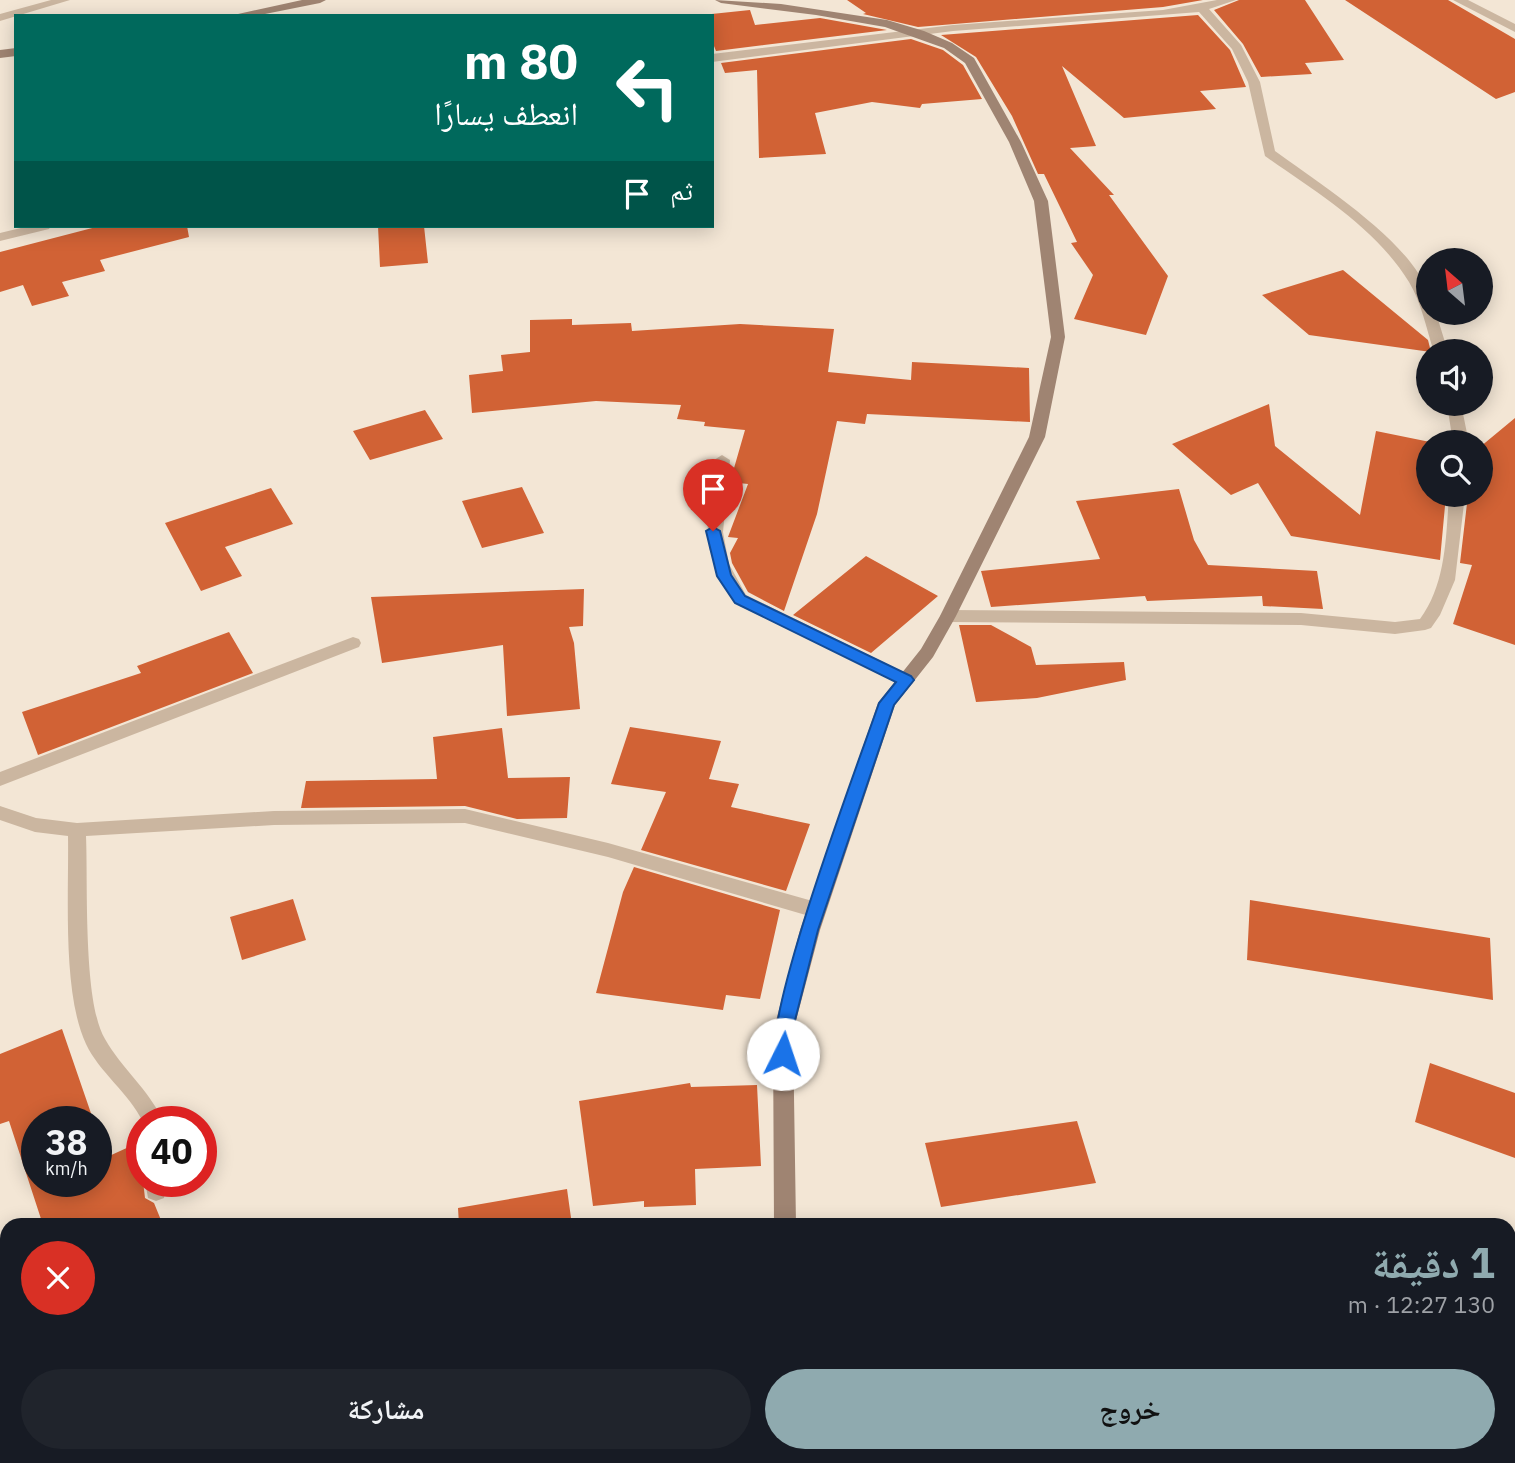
<!DOCTYPE html>
<html lang="ar">
<meta charset="utf-8">
<style>
:root{--surface:#171b24;--page:#20242c;--text:#f1f3f6;--muted:#9ea1a6;--accent:#8faaaf}
body{margin:0;font-family:"IBM Plex Sans","Noto Naskh Arabic",sans-serif;background:var(--page);color:var(--text);direction:rtl;height:100vh;display:flex;flex-direction:column;font-size:26px;white-space:nowrap}
*{box-sizing:border-box;margin:0}
p{font-size:23px;color:var(--muted)}
.icon{flex:none;width:38px;height:38px;fill:none;stroke:currentColor;stroke-width:2;stroke-linecap:round;stroke-linejoin:round}
.map{position:relative;flex:1;overflow:hidden;direction:ltr}
.drawer{position:absolute;left:0px;top:1218px;width:1516px;height:245px;display:flex;flex-direction:column;background:var(--surface);border-radius:21px 21px 0 0;box-shadow:0 4px 18px #0003;direction:rtl}
.drawer>*{flex:none}
.guide{position:absolute;left:14px;top:14px;width:700px;height:214px;border-radius:0px;box-shadow:0 4px 18px #0003;direction:rtl;background:#00695c;color:#fff;overflow:hidden}
.needle{width:46px;rotate:332deg}
.buttons{position:absolute;left:1416px;top:248px;display:grid;gap:14px}
.buttons a{display:grid;place-items:center;width:77px;height:77px;border-radius:50%;background:var(--surface);box-shadow:0 4px 18px #0003;font-size:35px}
.speed{position:absolute;left:21px;top:1106px;display:flex;gap:14px;font-size:35px;font-weight:700;text-align:center}
.speed>*{display:grid;place-content:center;width:91px;height:91px;border-radius:50%;background:var(--surface);box-shadow:0 4px 18px #0003;line-height:1}
.speed small{font-size:18px;font-weight:400}
.speed .limit{border:10px solid #d22;background:#fff;color:#111}
.pin{position:absolute;display:grid;place-items:center;width:60px;height:60px;color:#fff;margin:-72px -30px;border-radius:50% 50% 50% 0;rotate:-45deg;box-shadow:0 0 7px #0007}
.pin .icon{rotate:45deg}
.me{position:absolute;width:77px;margin:-38px;rotate:4deg;stroke-linejoin:round;filter:drop-shadow(0 0 5px #0008)}
.turn{display:flex;align-items:center;gap:24px;height:147px;padding:0 21px;font-size:32px}
.turn .icon{width:91px;height:91px;stroke-width:2.5}
.turn b{display:block;font-size:49px;line-height:60px}
.then{display:flex;align-items:center;height:66px;padding:0 21px;background:#0003;gap:14px;font-size:26px}
.round{display:grid;place-items:center;flex:none;width:74px;height:74px;border-radius:37px;background:var(--page)}
.summary{display:flex;align-items:center;justify-content:space-between;height:119px;padding:0 21px}
h1{font-size:42px;font-weight:700;line-height:52px;color:var(--accent)}
.button{display:flex;gap:14px;margin-top:auto;padding:14px 21px}
.button a{flex:1;height:80px;border-radius:42px;background:var(--accent);color:#111;font-size:28px;font-weight:700;line-height:80px;text-align:center}
.button a+a{background:var(--page);color:var(--text)}
.map>svg:first-child{display:block}
.building{fill:#d16235}
.lines{fill:none;stroke-linecap:round;stroke-linejoin:round}
.street{fill:#cbb6a0;fill-rule:evenodd}
.secondary{fill:#9f8472;fill-rule:evenodd}
.route{fill:#1a73e8;stroke:#114b97;stroke-width:2}
</style>
<div class="map">
<svg width="1515" height="1463" viewBox="0 0 1515 1463">
<rect width="100%" height="100%" fill="#f3e6d5"/>
<path class="building" d="M847 0H1203L1163 7 918 27 863 14 866 13Z
M1239 0H1305L1344 60 1305 63 1312 74 1261 77 1243 44 1214 10Z
M1345 0H1448L1515 39V92L1496 99Z
M750 10 755 25 820 18 887 30 716 51 712 41V16L702 15Z
M1198 15 1230 50 1246 87 1200 91 1216 109 1124 118 1062 66 1096 146 1070 148 1114 195H1109L1168 276 1146 335 1074 319 1093 275 1071 243 1077 242 1044 174H1038L1012 116 976 57 941 35Z
M911 39 943 50 963 65 982 99 922 104 920 108 872 102 815 113 826 154 759 158 757 70 725 73 721 63Z
M100 226H187L189 237 100 260 105 271 62 282 69 296 32 306 23 285 0 292V252Z
M378 226H424L428 263 380 267Z
M1343 270 1428 340 1431 352 1309 335 1262 295Z
M572 319V325L631 323 632 331 740 324 834 329 828 372 911 380 912 362 1029 368 1030 422 867 414 865 424 837 421 817 514 784 611 748 592 732 563 730 553 738 538 728 537 748 484 730 482 745 430 704 426 705 422 677 419 681 405 596 401 472 413 469 375 503 371 501 355 530 352V320Z
M1269 404 1275 446 1360 515 1376 431 1435 443H1428V495H1446L1440 560 1291 536 1258 483 1231 495 1172 444Z
M425 410 443 439 370 460 353 431Z
M1515 418V645L1453 624 1472 565 1460 563 1468 495H1480V447Z
M522 487 544 533 482 548 462 501Z
M271 488 293 524 225 547 242 576 201 591 165 523Z
M1179 489 1194 540 1208 565 1317 571 1323 609 1263 606 1262 596 1147 601 1145 596 991 607 981 571 1100 559 1076 501Z
M866 556 938 596 871 653 793 615Z
M584 589 583 626 569 627 574 643 580 709 507 716 503 645 382 663 371 597Z
M959 625H991L1031 647 1036 665 1124 662 1126 680 1037 698 976 702Z
M229 632 253 673 38 755 22 712 141 673 137 666Z
M630 727 721 741 709 779 739 784 731 807 810 824 786 891 641 850 666 792 611 784Z
M502 728 508 778 570 777 567 818 517 819 465 806 301 808 306 781 437 779 433 737Z
M634 867 780 910 760 999 726 995 723 1010 596 993 623 892Z
M293 899 306 940 242 960 230 917Z
M1250 900 1490 938 1493 1000 1247 960Z
M62 1029 94 1122H37V1181H96V1127L107 1157 131 1146 142 1173 145 1198 154 1203 163 1225H43L9 1121 0 1124V1054Z
M1430 1063 1515 1093V1158L1415 1122Z
M690 1083 691 1087 757 1085 761 1166 695 1169 696 1205 644 1207V1201L593 1206 579 1101Z
M1077 1121 1096 1183 941 1207 925 1143Z
M567 1189 572 1225H459L458 1208Z"/>
<g class="lines">
<path class="street" d="M51 0H70L0 21V14Z
M1217 0H1236L1209 9 1241 45 1260 82 1275 151C1316 181 1413 243 1427 292 1429 298 1428 306 1428 313H1436L1448 352H1434C1426 328 1422 304 1409 282 1375 227 1316 192 1265 156L1248 82 1232 49 1199 12 953 31 712 62V54L953 25 1163 10Z
M1453 0H1468L1515 24V32Z
M29 226H51L49 229 0 241V233Z
M1447 404H1461L1469 443H1453Z
M722 455 730 460 723 532 729 564 746 595 912 676 915 680 912 684H900L734 603 721 581 709 548 707 516 714 460Z
M1449 495H1465L1455 580 1440 615 1431 628 1425 630 1395 634 1301 625 948 622 940 616 948 610 1301 613 1395 622 1420 619C1446 584 1446 537 1449 495Z
M353 637 359 639 361 643 359 647 0 786V772Z
M0 806 36 818 77 823 274 811 465 809 608 843 816 902 823 905 825 910 823 915 816 918 608 857 465 823 274 825 86 836C88 883 83 1003 105 1039 122 1069 147 1087 164 1122H143C129 1093 99 1072 86 1044 62 993 69 894 68 836L35 832 0 820Z
M145 1181H167L164 1198 156 1201 148 1198Z"/>
<path class="secondary" d="M302 0H326L320 3 255 16H229Z
M715 0 781 4 887 20 924 31 952 43 974 58 1021 142 1048 201 1065 337 1045 437 956 616 933 657 895 705 820 930 793 1032 796 1225H774L773 1032 800 930 878 703 921 649 940 616 1029 437 1051 337 1034 201 1009 142 965 63 944 48 885 27 816 15 721 3Z
M16 48V56L0 58V50Z
M799 1456H823L824 1463H800Z"/>
</g>
<path class="route" d="M713 527 720 531 731 575 745 596 911 676 914 680 894 705 818 930 792 1032 793 1054 790 1060 783 1062 777 1060C759 1024 861 756 879 703L896 682 735 603 717 576 706 531Z"/>
</svg>
<div class="buttons">
<a><svg class="needle" viewBox="-14 -14 28 28"><path d="M0-13l5 13h-10z" fill="#e53935"/><path d="M0 13l5-13h-10z" fill="#9ea1a6"/></svg></a>
<a><svg class="icon" aria-label="sound" viewBox="0 0 24 24"><path d="M4 9h4l5-4v14l-5-4H4zM17 9q2 3 0 6"/></svg></a>
<a><svg class="icon" aria-label="search" viewBox="0 0 24 24"><circle cx="10" cy="10" r="6"/><path d="M15 15l6 6"/></svg></a>
</div>
<div class="speed"><div>38<small>km/h</small></div><div class="limit">40</div></div>
<div class="pin" style="left:713px;top:531px;background:#d93025"><svg class="icon" aria-label="arrive" viewBox="0 0 24 24"><path d="M6 21V4h12l-3 4 3 4H6"/></svg></div>
<svg class="me" style="left:783px;top:1054px" viewBox="-20 -20 40 40"><circle r="19" fill="#fff"/><path d="M0-13L10 11 0 6-10 11z" fill="#1a73e8"/></svg>
<div class="guide">
<div class="turn"><svg class="icon" aria-label="left" viewBox="0 0 24 24"><path d="M17 20v-9H6M10 6l-5 5 5 5"/></svg><div><b>80 m</b>انعطف يسارًا</div></div>
<div class="then">ثم<svg class="icon" aria-label="arrive" viewBox="0 0 24 24"><path d="M6 21V4h12l-3 4 3 4H6"/></svg></div>
</div>
<section class="drawer">
<div class="summary"><div><h1>1 دقيقة</h1><p>130 m · 12:27</p></div><a class="round" style="background:#d93025;color:#fff"><svg class="icon" aria-label="close" viewBox="0 0 24 24"><path d="M6 6l12 12M18 6L6 18"/></svg></a></div>
<div class="button"><a>خروج</a><a>مشاركة</a></div>
</section>
</div>
